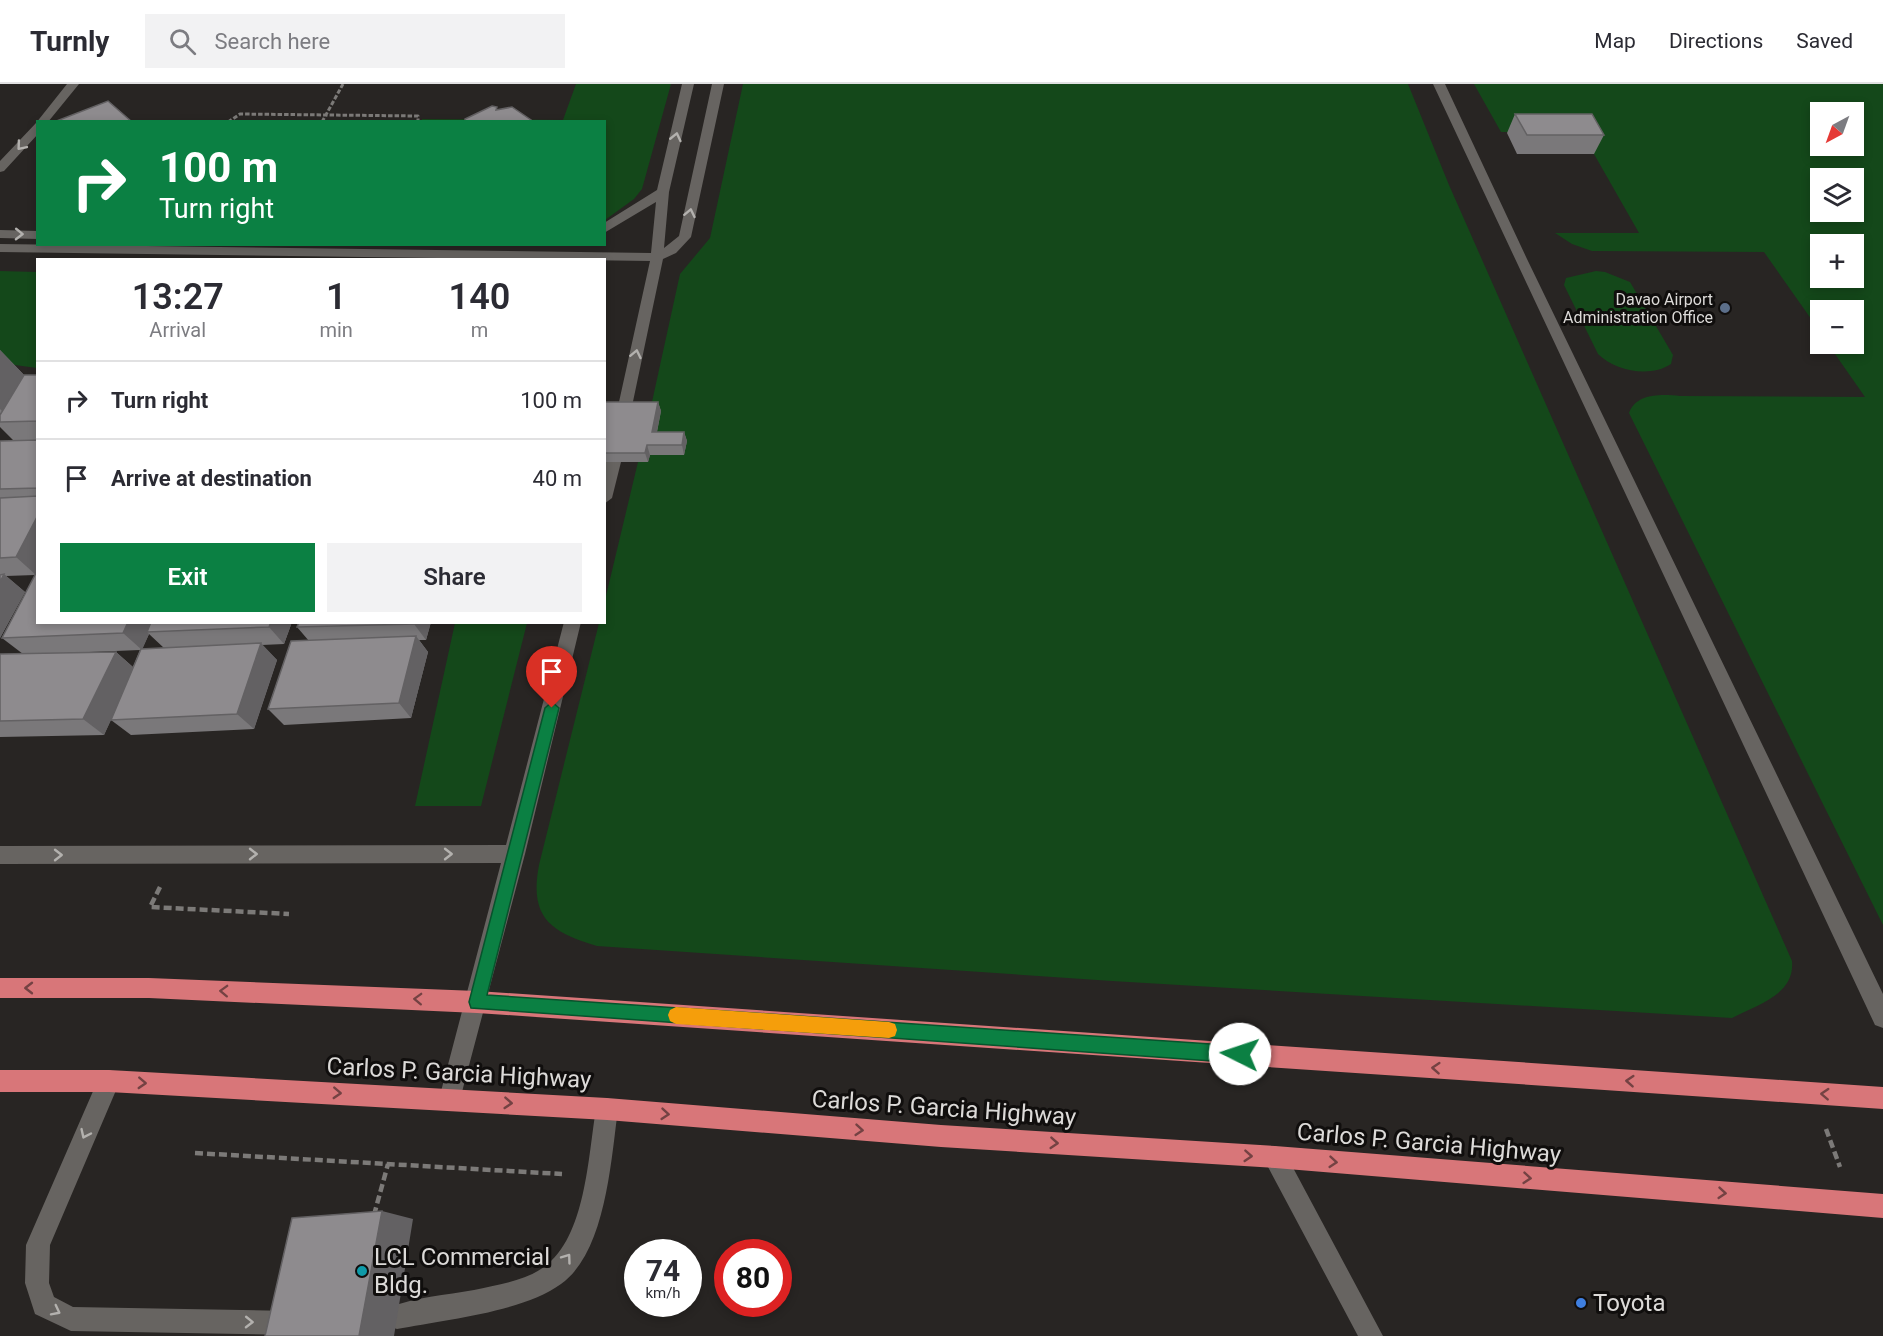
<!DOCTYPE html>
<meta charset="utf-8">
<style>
:root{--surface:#fff;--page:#f2f2f3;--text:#2b2b33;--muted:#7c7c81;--line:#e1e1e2;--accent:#0b8043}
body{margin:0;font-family:Roboto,sans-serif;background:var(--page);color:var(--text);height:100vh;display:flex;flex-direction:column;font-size:22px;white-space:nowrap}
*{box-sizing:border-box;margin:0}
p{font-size:20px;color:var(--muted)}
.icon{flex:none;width:33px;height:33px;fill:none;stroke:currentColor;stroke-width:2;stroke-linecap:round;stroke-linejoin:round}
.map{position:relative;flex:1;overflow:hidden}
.panel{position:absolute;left:36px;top:174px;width:570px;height:366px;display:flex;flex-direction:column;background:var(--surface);border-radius:0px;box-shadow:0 3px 9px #0003}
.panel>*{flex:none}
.guide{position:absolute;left:36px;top:36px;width:570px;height:126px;border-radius:0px;box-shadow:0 3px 9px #0003;background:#0b8043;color:#fff;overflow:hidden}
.needle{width:39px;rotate:221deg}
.tools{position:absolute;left:1810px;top:18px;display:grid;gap:12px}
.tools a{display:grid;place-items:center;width:54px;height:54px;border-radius:0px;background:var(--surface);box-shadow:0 3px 9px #0003;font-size:30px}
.speed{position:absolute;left:624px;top:1155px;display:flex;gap:12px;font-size:30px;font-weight:700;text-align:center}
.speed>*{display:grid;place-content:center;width:78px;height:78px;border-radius:50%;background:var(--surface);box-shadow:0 3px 9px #0003;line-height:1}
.speed small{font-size:15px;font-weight:400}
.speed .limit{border:9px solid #d22;background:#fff;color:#111}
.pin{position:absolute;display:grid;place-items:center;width:51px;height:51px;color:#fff;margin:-62px -26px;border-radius:50% 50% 50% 0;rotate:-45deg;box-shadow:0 0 6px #0007}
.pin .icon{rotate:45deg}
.me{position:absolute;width:66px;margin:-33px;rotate:274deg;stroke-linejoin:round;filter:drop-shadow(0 0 4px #0008)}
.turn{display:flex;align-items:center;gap:21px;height:126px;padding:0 24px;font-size:27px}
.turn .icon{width:78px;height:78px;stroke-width:2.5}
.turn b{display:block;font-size:42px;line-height:51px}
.eta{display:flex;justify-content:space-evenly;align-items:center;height:102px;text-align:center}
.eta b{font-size:36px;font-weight:600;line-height:42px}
.button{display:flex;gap:12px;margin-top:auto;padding:12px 24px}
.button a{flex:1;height:69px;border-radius:0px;background:var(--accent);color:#fff;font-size:24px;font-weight:600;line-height:69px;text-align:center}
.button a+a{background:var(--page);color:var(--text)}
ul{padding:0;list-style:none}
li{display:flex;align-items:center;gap:18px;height:78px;padding:0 24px;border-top:2px solid var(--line)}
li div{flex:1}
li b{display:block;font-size:22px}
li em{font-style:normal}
header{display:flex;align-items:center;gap:36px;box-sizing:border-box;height:84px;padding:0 30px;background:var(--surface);border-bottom:2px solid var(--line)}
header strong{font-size:28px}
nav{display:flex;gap:33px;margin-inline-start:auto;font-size:21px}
.search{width:420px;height:54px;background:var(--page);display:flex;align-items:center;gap:15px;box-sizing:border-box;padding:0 21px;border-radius:0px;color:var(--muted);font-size:22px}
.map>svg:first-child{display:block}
.green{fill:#14481a;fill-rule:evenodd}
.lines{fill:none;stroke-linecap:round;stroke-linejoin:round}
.path-far1{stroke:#7c7a78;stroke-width:3;stroke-dasharray:4.5 2;stroke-linecap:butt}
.path{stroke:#7c7a78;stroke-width:4.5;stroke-dasharray:8 4;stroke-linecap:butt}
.minor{fill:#676461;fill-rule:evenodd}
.highway{fill:#d87679;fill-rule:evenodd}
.wall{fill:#7a787a;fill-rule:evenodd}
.shaded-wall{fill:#636163}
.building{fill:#8e8b8e;stroke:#636163;stroke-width:1.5}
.oneway{stroke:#b3b1ae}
.oneway2{stroke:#744243}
.route{fill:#0b8043;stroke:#07532c;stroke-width:1.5}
.slow{fill:#f59e0b}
.service-dot{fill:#5c6f8a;stroke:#100e0d;stroke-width:2}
.culture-dot{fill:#0f9aa8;stroke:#100e0d;stroke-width:2}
.shop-dot{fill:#3f7fe0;stroke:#100e0d;stroke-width:2}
.labels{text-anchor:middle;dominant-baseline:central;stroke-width:6;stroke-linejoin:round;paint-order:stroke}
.far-poi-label{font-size:16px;fill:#dcdad8;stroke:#100e0d;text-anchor:end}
.near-street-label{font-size:24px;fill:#dcdad8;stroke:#100e0d}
.near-poi-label{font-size:24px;fill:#dcdad8;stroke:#100e0d;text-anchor:start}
</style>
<header>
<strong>Turnly</strong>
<div class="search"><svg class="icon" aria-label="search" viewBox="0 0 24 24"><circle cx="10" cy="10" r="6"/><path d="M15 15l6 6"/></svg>Search here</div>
<nav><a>Map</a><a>Directions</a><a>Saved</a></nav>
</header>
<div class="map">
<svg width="1883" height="1252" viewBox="0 0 1883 1252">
<rect width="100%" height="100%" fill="#282523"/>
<path class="green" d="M576 0H671L642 105 634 115 605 136 604 38H422V35L563 36Z
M743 0H1408L1449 101 1792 877C1795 911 1758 920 1732 934L1112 897 597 862C550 848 529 833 539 781L599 539 604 538 605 516 638 378H648L650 371 684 370 655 357 650 327 680 190 710 154Z
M1474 0H1883V841L1629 329C1636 309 1662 310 1680 312L1865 313 1828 260H1854V226H1821V249L1764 168 1592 167 1572 160 1555 149H1639L1582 49 1501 48ZM1821 28H1854V62H1821ZM1821 94H1854V128H1821ZM1821 160H1854V194H1821Z
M0 187 37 188V284L0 279Z
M1596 187 1605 188 1630 198 1673 271 1671 280C1650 294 1615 287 1598 270L1564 201 1566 194Z
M455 539H527L481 722H415Z"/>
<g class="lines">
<path class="path-far1" d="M228 38 240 30 418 32V38
M322 38 343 0"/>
<path class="path" d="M160 803 150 823 289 830
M1826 1045 1840 1083
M195 1069 562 1090
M374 1131 388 1080"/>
<path class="minor" d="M67 0H79L48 38H38V50L4 87 0 88V77L36 39Z
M682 0H694L669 108 664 164 679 152 712 0H724L691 153 676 169 663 175 631 327 624 332 617 327 650 177 0 168V160L651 169 656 118 604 149V139L657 106Z
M1433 0H1445L1527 175 1883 910V944L1875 941Z
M0 146 38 147V155L0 154Z
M613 372 621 378 612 414 604 420V381L608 374Z
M564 538H581L525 770 458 1023 450 1026 442 1023 439 1015 501 779 0 780V762L506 761Z
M109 986 117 989 120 997 50 1161 49 1199 54 1213 73 1223 291 1227 300 1230 303 1239 300 1248 291 1251 71 1247 35 1230 25 1199 26 1161 101 989Z
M607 1014 615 1017 618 1025C611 1076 606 1168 561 1200 523 1228 443 1236 397 1245L388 1242 385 1233 388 1224C415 1213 446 1211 474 1206 496 1201 525 1197 544 1183 586 1153 588 1072 596 1025L599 1017Z
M1275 1062 1283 1065 1383 1252H1358L1267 1081 1264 1073 1267 1065Z"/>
<path class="highway" d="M0 894H149L477 907 1883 1003V1025L477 929 149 914H0Z
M0 986H109L607 1014 941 1041 1275 1062 1883 1110V1134L1275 1084 941 1063 607 1036 109 1008H0Z"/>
</g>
<path class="wall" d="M1515 30 1604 51 1594 70H1517L1507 49Z
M0 266 24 291H38V356L14 357 0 343V331L1 329H0Z
M604 318H658L661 327 657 348H684L687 357 684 371H650L648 378H604Z
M38 356V487L36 489 292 538 284 560 262 561 277 576 254 645 131 651 111 636 117 622 104 651 0 653V570H23L2 554 35 491 6 492 25 508 0 554V357ZM149 550 164 564 142 565ZM140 566 133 583 116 568 39 570Z
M299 538H431L426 556H419L428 568 411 634 284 641 268 625 309 557 297 543Z"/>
<path class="shaded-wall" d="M0 266 26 293 4 329 0 325Z
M658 318 661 327 655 357 652 348Z
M684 348 687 357 684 371 682 361Z
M647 361 650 371 648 378 645 369Z
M38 431V487L36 491 16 473Z
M4 490 25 508 0 554V498Z
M128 538H153L147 548 149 550 142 566 123 549Z
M271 538H292L284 560 269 543Z
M415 538H431L426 556 414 540Z
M416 552 428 568 411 634 399 619Z
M261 559 277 576 254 645 237 630Z
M116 568 135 585 104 651 83 635Z
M382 1127 413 1135 394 1252H359Z"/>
<path class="building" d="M108 17 132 38H54Z
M492 22 497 23 496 26 512 23 534 38H465V35Z
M1515 30H1592L1604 51H1527Z
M24 291H38V337L0 338V331Z
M604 318H658L652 348H684L682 361H647L645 369H604Z
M38 356V404L0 405V357Z
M38 412V431L16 473 0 474V414Z
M36 489H38V538H128L123 549 2 554Z
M4 490 0 498V491Z
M151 538H271L269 543 147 548Z
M299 538H415L414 540 297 543Z
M416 552 399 619 268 625 291 557Z
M261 559 237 630 111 636 141 565Z
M116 568 83 635 0 637V570Z
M382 1127 359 1252H265L292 1134Z"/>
<defs><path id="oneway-chevron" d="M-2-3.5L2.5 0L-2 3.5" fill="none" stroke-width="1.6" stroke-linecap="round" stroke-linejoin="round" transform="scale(1.5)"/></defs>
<g class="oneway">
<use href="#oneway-chevron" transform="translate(676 53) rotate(-77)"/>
<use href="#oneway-chevron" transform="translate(21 62) rotate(130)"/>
<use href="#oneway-chevron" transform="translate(690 129) rotate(-78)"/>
<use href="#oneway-chevron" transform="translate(19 150) rotate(1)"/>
<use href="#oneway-chevron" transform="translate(636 270) rotate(-78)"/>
<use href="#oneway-chevron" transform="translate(253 770)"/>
<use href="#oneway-chevron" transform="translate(448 770)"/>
<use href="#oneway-chevron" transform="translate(58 771)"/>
<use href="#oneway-chevron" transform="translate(85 1050) rotate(115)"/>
<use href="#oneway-chevron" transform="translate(567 1174) rotate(-54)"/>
<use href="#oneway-chevron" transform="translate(56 1227) rotate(27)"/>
<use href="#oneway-chevron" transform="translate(249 1238) rotate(1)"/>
</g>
<g class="oneway2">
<use href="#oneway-chevron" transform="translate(29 904) rotate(-180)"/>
<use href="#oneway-chevron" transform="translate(224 907) rotate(-178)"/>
<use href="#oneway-chevron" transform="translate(418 915) rotate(-178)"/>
<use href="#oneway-chevron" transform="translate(1436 984) rotate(-176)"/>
<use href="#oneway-chevron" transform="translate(1630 997) rotate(-176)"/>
<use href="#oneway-chevron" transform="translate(142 999) rotate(3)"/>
<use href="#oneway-chevron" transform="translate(337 1009) rotate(3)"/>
<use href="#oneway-chevron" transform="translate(1825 1010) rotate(-177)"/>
<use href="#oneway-chevron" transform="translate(508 1019) rotate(4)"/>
<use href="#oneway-chevron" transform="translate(665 1030) rotate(5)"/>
<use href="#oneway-chevron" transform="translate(859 1046) rotate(5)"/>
<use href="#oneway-chevron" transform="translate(1054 1059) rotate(4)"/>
<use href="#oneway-chevron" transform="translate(1248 1072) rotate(4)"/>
<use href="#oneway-chevron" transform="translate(1333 1078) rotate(5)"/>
<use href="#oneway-chevron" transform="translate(1527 1094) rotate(5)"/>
<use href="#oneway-chevron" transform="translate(1722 1109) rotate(5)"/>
</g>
<path class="route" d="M552 618 559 624 487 911 1240 962 1246 965 1249 970 1246 976 1240 979 471 924 469 918 545 624Z"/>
<path class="slow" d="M676 923 889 938 895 940 897 946 895 952 889 954 676 940 670 937 668 931 670 926Z"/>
<circle class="service-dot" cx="1725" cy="224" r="6"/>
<circle class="culture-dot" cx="362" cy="1187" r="6"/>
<circle class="shop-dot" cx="1581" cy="1219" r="6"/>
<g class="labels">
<g class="far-poi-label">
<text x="1713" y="215">Davao Airport<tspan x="1713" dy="18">Administration Office</tspan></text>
</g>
<g class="near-street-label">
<text transform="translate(459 989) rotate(3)">Carlos P. Garcia Highway</text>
<text transform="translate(944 1024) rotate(4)">Carlos P. Garcia Highway</text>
<text transform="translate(1429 1059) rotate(5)">Carlos P. Garcia Highway</text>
</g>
<g class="near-poi-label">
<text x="374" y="1173">LCL Commercial<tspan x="374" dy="28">Bldg.</tspan></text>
<text x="1593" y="1219">Toyota</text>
</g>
</g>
</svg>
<div class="tools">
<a><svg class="needle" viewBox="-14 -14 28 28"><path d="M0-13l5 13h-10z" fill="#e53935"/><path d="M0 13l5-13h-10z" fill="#7c7c81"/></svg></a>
<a><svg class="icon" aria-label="layers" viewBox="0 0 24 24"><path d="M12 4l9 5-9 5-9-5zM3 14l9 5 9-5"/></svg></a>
<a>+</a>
<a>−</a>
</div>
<div class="speed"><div>74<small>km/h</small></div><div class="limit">80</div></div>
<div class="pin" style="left:552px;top:624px;background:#d93025"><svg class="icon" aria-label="arrive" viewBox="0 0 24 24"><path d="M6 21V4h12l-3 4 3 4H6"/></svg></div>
<svg class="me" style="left:1240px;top:970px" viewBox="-20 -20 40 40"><circle r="19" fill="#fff"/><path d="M0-13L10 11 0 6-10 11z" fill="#0b8043"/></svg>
<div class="guide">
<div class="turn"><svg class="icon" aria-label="right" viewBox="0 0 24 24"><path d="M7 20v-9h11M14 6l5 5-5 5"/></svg><div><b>100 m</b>Turn right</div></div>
</div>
<section class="panel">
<div class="eta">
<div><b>13:27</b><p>Arrival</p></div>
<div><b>1</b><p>min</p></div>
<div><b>140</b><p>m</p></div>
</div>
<ul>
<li><svg class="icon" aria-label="right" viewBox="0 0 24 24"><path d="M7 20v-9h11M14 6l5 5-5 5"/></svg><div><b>Turn right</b></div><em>100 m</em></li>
<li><svg class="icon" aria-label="arrive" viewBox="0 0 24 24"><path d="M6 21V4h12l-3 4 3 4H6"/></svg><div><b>Arrive at destination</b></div><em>40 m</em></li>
</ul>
<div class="button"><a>Exit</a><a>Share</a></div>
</section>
</div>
